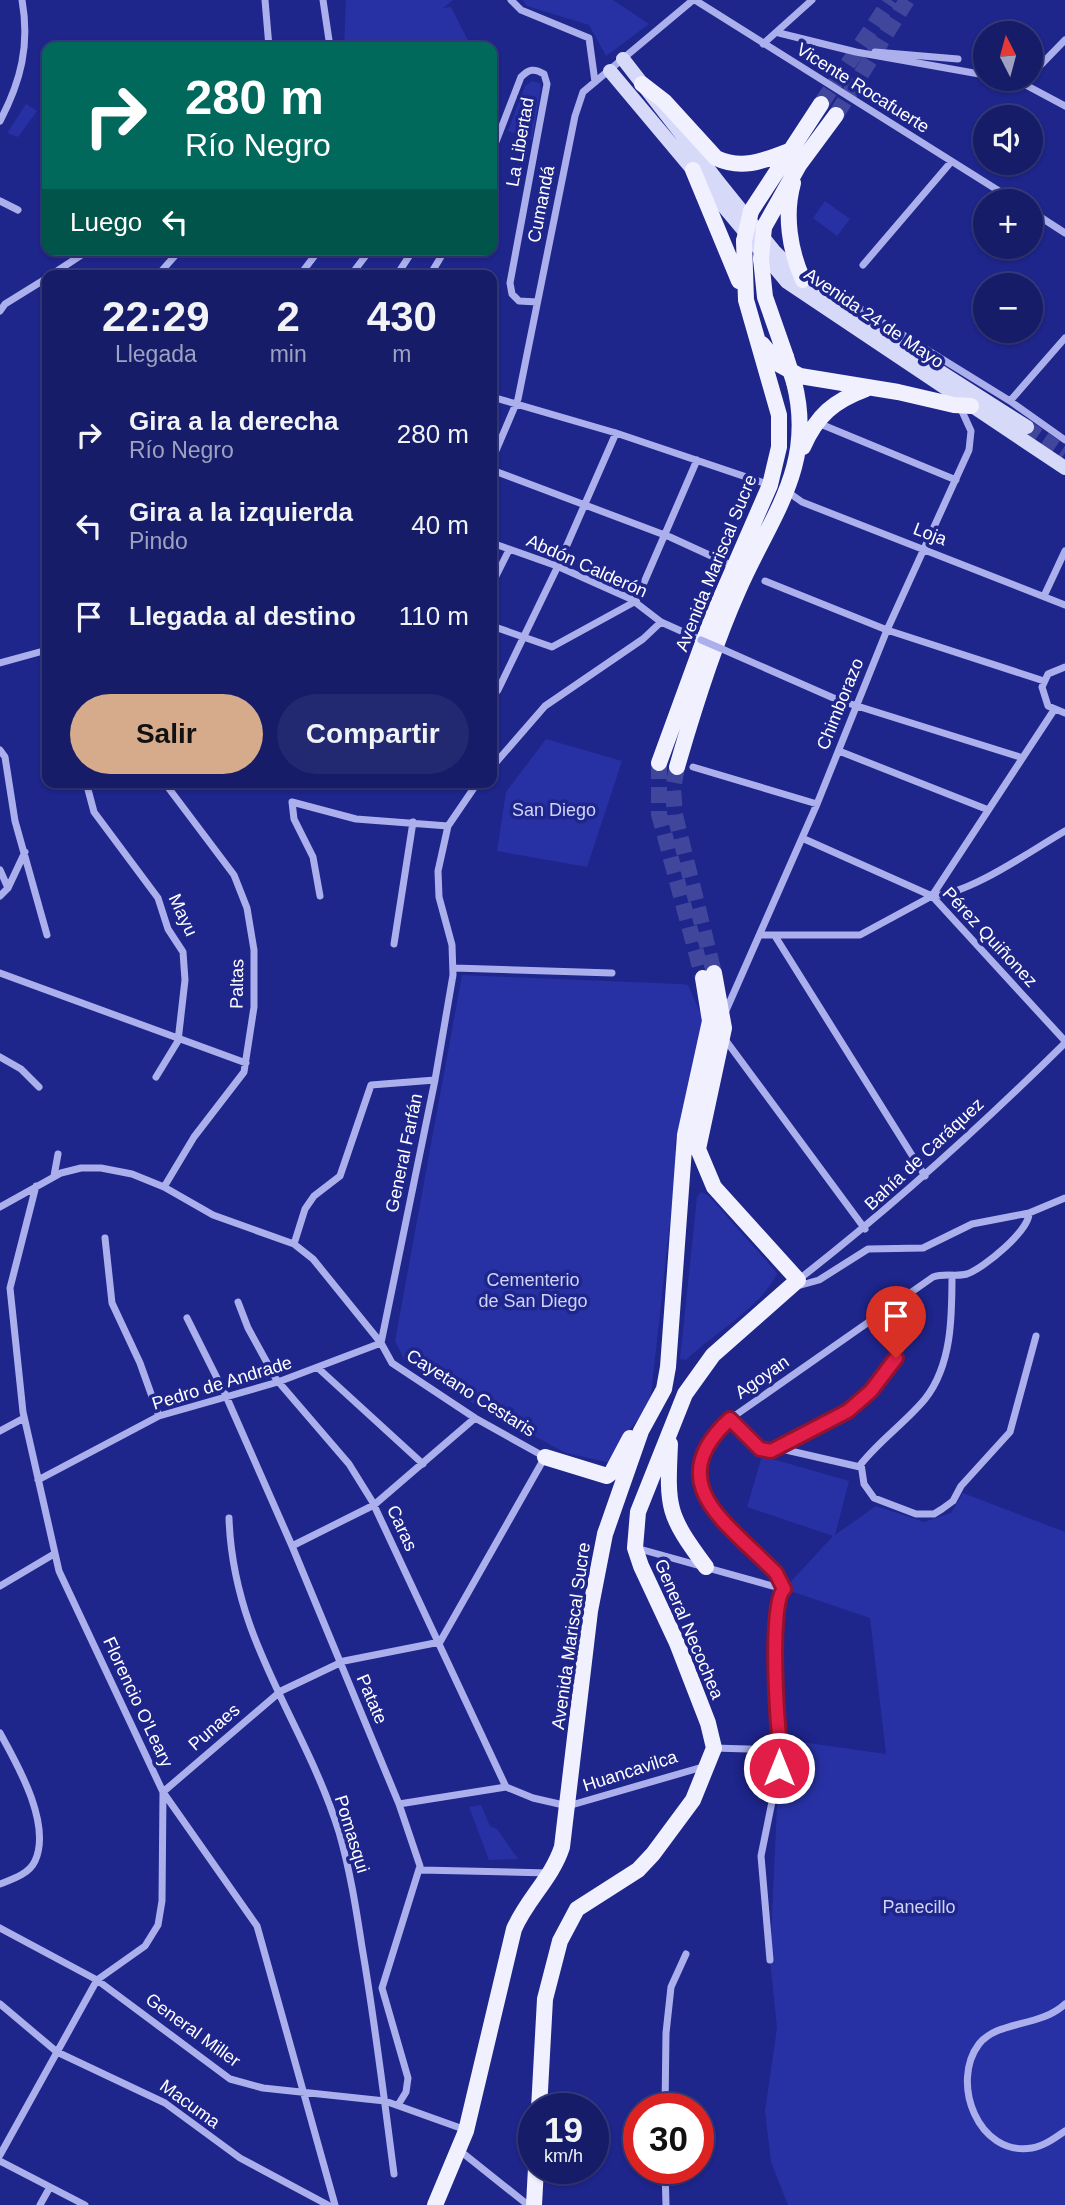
<!DOCTYPE html>
<html lang="es">
<meta charset="utf-8">
<style>
:root{--surface:#161c68;--page:#232971;--text:#f1f3f6;--muted:#9ea1c0;--line:#353a7c;--accent:#d6ab8b}
body{margin:0;font-family:Helvetica,sans-serif;background:var(--page);color:var(--text);height:100vh;display:flex;flex-direction:column;font-size:26px;white-space:nowrap}
*{box-sizing:border-box;margin:0}
p{font-size:23px;color:var(--muted)}
.icon{flex:none;width:38px;height:38px;fill:none;stroke:currentColor;stroke-width:2;stroke-linecap:round;stroke-linejoin:round}
.map{position:relative;flex:1;overflow:hidden}
.panel{position:absolute;left:42px;top:270px;width:455px;height:518px;display:flex;flex-direction:column;background:var(--surface);border-radius:14px;box-shadow:0 2px 5px #0004,0 0 0 2px var(--line)}
.panel>*{flex:none}
.top-card{position:absolute;left:42px;top:42px;width:455px;height:214px;border-radius:14px;box-shadow:0 2px 5px #0004,0 0 0 2px var(--line);background:#00695c;color:#fff;overflow:hidden}
.needle{width:46px;rotate:354deg}
.tools{position:absolute;left:973px;top:21px;display:grid;gap:14px}
.tools a{display:grid;place-items:center;width:70px;height:70px;border-radius:50%;background:var(--surface);box-shadow:0 2px 5px #0004,0 0 0 2px var(--line);font-size:35px}
.speed{position:absolute;left:518px;top:2093px;display:flex;gap:14px;font-size:35px;font-weight:700;text-align:center}
.speed>*{display:grid;place-content:center;width:91px;height:91px;border-radius:50%;background:var(--surface);box-shadow:0 2px 5px #0004,0 0 0 2px var(--line);line-height:1}
.speed small{font-size:18px;font-weight:400}
.speed .limit{border:10px solid #d22;background:#fff;color:#111}
.pin{position:absolute;display:grid;place-items:center;width:60px;height:60px;color:#fff;margin:-72px -30px;border-radius:50% 50% 50% 0;rotate:-45deg;box-shadow:0 0 7px #0007}
.pin .icon{rotate:45deg}
.me{position:absolute;width:77px;margin:-38px;rotate:0deg;stroke-linejoin:round;filter:drop-shadow(0 0 5px #0008)}
.turn{display:flex;align-items:center;gap:24px;height:147px;padding:0 28px;font-size:32px}
.turn .icon{width:91px;height:91px;stroke-width:2.5}
.turn b{display:block;font-size:49px;line-height:60px}
.then{display:flex;align-items:center;height:66px;padding:0 28px;background:#0003;gap:14px;font-size:26px}
.eta{display:flex;justify-content:space-evenly;align-items:center;height:119px;text-align:center}
.eta b{font-size:42px;font-weight:600;line-height:49px}
.primary-button{display:flex;gap:14px;margin-top:auto;padding:14px 28px}
.primary-button a{flex:1;height:80px;border-radius:42px;background:var(--accent);color:#111;font-size:28px;font-weight:600;line-height:80px;text-align:center}
.primary-button a+a{background:var(--page);color:var(--text)}
ul{padding:0;list-style:none}
li{display:flex;align-items:center;gap:21px;height:91px;padding:0 28px}
li div{flex:1}
li b{display:block;font-size:26px}
li em{font-style:normal}
.map>svg:first-child{display:block}
.green{fill:#2831a4}
.lines{fill:none;stroke-linecap:round;stroke-linejoin:round}
.secondary-tunnel{stroke:#40469c;stroke-width:14;stroke-dasharray:14 7;stroke-linecap:butt}
.primary-tunnel{stroke:#40469c;stroke-width:16;stroke-dasharray:16 8;stroke-linecap:butt}
.street{stroke:#abb0ec;stroke-width:7}
.secondary{stroke:#d7d9f9;stroke-width:14}
.primary{stroke:#f0f0ff;stroke-width:16}
.street-bridge{stroke:#abb0ec;stroke-width:7}
.primary-bridge{stroke:#f0f0ff;stroke-width:16}
.route-casing{stroke:#92132f;stroke-width:18}
.route{stroke:#e11d48;stroke-width:12}
.labels{text-anchor:middle;dominant-baseline:central;stroke-width:7;stroke-linejoin:round;paint-order:stroke}
.street-label{font-size:18px;fill:#fff;stroke:#1e258b}
.park-label{font-size:18px;fill:#d0d3f9;stroke:#1e258b}
</style>
<div class="map">
<svg width="1065" height="2205" viewBox="0 0 1065 2205">
<rect width="100%" height="100%" fill="#1e258b"/>
<path class="green" d="M346 0H453L443 8 451 7 469 42 461 43 460 47H344Z
M522 0H613L649 24 606 56 589 25 527 6Z
M532 81 540 83 541 88 532 140 508 131 525 86Z
M26 104 37 111 18 137 7 133Z
M825 201 850 219 837 236 813 218Z
M546 739 622 761 587 867 497 851 506 792Z
M462 975 681 984 688 985 703 1019 701 1041 675 1142 676 1166 650 1405 625 1435 611 1463 566 1453 467 1400 405 1361 395 1341Z
M701 1192 709 1196 777 1273C763 1306 710 1336 686 1360L680 1359 697 1197Z
M762 1456 849 1481 835 1535 876 1506 924 1522 951 1513 963 1493 1065 1532V2205H788L771 2162 765 2111 777 2028 770 1960 780 1739 886 1754 870 1618 784 1589 833 1536 747 1507Z
M481 1805 490 1826 497 1829 518 1859 489 1860 469 1807Z"/>
<g class="lines">
<path class="secondary-tunnel" d="M1027 427 1065 453"/>
<path class="primary-tunnel" d="M821 104 891 0
M836 115 907 0
M659 763V814L703 978
M677 767 673 789 675 815 714 973"/>
<path class="street" d="M265 0 269 47
M323 0 330 47
M511 0 521 10 589 38 595 82
M695 0 1015 201
M779 33 856 52 985 75
M763 44 812 0
M875 52 958 59
M1031 75 1065 40
M1002 79 1022 83 1065 106
M0 121C21 81 30 45 22 0
M492 152 521 77C529 69 534 68 544 74L547 84 510 283 512 294 519 301 537 302
M0 201 18 210
M1031 211 1065 233
M863 265 951 162
M51 275 89 250
M158 275 180 250
M300 275 319 250
M351 275 370 250
M397 275 413 250
M430 275 445 250
M825 290 835 293 1010 401 1065 440
M0 311 5 304 47 278
M492 397 616 433 770 485
M1010 401 1065 338
M818 423 956 480
M492 460 518 399 575 116 583 92 693 0
M492 470 670 537 731 565
M788 492 802 502 1065 605
M492 543 557 566 631 599 661 622 701 640
M765 581 887 630 1044 681
M492 584 509 550
M1044 596 1065 551
M636 601 697 460
M492 626 552 647 636 601
M722 649 838 700 1020 757
M0 663 47 650
M1065 667 1048 674 1042 687 1048 706 1065 713
M492 697 498 690 556 570 616 433
M0 750 5 757 15 821 47 935
M839 751 986 809
M492 767 545 706 643 639 661 622
M693 767 817 804
M86 782 94 812 158 898 168 929 183 952 185 980 178 1041 156 1077
M164 782 234 875 247 908 254 950V1007L244 1072 194 1137 164 1187
M802 838 932 896 1065 1041
M0 870 8 888
M0 896 8 888 25 852
M320 896 313 857 294 819 292 802 356 819 448 826
M932 896 1054 710
M760 935H860L932 896C969 895 1032 850 1065 831
M775 936 925 1176
M394 944 413 822
M454 968 612 973
M0 973 246 1063
M724 1015 817 804 887 630 969 450 971 431 961 409
M724 1038 865 1229
M1065 1043C980 1127 892 1207 798 1280L801 1285 819 1280 868 1249 923 1248 972 1224 1029 1213 1065 1198
M0 1057 21 1069 39 1087
M54 1176 58 1154
M36 1186 10 1288 23 1412 59 1571 163 1792 257 1926 335 2205
M0 1207 61 1173 81 1168H101L132 1174 164 1187 213 1215 294 1244 313 1259 381 1343 392 1363 475 1418 545 1457 440 1642 344 1661 281 1691 163 1792 162 1901 158 1925 145 1946 97 1980 0 2155
M105 1238 112 1303 140 1363 159 1416
M294 1244 305 1209 314 1196 340 1176 371 1085 435 1080
M952 1275C952 1316 952 1365 925 1399 906 1422 880 1440 861 1464L864 1484 874 1498 916 1514H934L942 1509 953 1501 961 1486 1010 1432 1036 1336
M238 1302 248 1328 276 1379 349 1464 372 1501 506 1787
M187 1318 226 1396 292 1546 399 1804 420 1866 382 1988 408 2078 406 2092 398 2105
M381 1343 435 1080 453 975 452 945 439 897 438 871 448 826 478 782
M318 1368 423 1464
M730 1419 762 1450H786L860 1467
M0 1431 24 1418
M771 1451 848 1411 871 1391 900 1350 882 1328 885 1309
M38 1480 159 1416 278 1382 381 1343
M229 1518C233 1642 304 1720 339 1832 350 1870 356 1908 362 1947 375 2022 384 2098 394 2174
M292 1546 374 1505 475 1418
M636 1548 783 1589
M0 1586 54 1554
M784 1589 776 1573C729 1523 659 1485 730 1419L933 1277C944 1273 956 1277 967 1274 984 1268 1030 1230 1029 1213
M0 1733C17 1764 52 1824 35 1861 29 1874 13 1879 0 1884
M714 1748 776 1750 780 1744C778 1719 769 1603 784 1589
M399 1804 506 1787 533 1798 568 1806 706 1766
M421 1870 549 1873
M0 1928 97 1980 230 2079 263 2088 385 2101 466 2130
M770 1960 761 1856 779 1767 776 1750
M0 2004 57 2052 165 2103 240 2158 328 2205
M1065 2004C1039 2028 998 2020 979 2044 950 2082 978 2157 1032 2148 1044 2146 1055 2138 1065 2131
M665 2109 666 2033 671 1987 686 1954
M459 2150 528 2205
M0 2161 85 2205
M665 2168 666 2205
M40 2205 50 2187"/>
<path class="secondary" d="M623 59 720 184 774 251 803 280 884 336 1027 427
M610 71 787 282 1065 468"/>
<path class="primary" d="M642 84 664 101 716 158C742 170 763 161 789 151
M693 170 739 281
M793 183C784 215 790 251 803 280
M751 211 821 104
M764 227 799 165 836 115
M761 259 765 297 786 357
M762 344 780 365 800 376 898 392 954 405 971 406
M803 447C817 415 834 401 866 389
M659 763 712 618 770 485 779 447V415L746 300 744 241
M677 767C694 708 713 647 738 591 770 517 816 467 794 382
M670 1444C667 1509 667 1514 706 1567
M545 1457 607 1476 612 1472 630 1438
M539 2109 545 1999 560 1941 577 1909 638 1870 653 1854 693 1800 714 1748 708 1723 677 1643 641 1566 635 1548 638 1512 685 1394 713 1355 798 1280 714 1187 698 1149 724 1028 714 973
M435 2205 466 2131 514 1929C527 1899 552 1878 562 1847L590 1611 605 1534 641 1431 664 1389 668 1367 685 1135 710 1021 703 978
M534 2205 536 2168"/>
<path class="street-bridge" d="M701 640 722 649"/>
<path class="primary-bridge" d="M744 241 751 211
M761 259 764 227
M786 357 794 382"/>
</g>
<g class="lines">
<defs>
<path id="route" d="M779 1768 775 1750 780 1744C777 1719 769 1603 784 1589L776 1573C729 1524 659 1484 730 1419L760 1449 771 1451 848 1411 871 1391 896 1358"/>
</defs>
<use href="#route" class="route-casing"/>
<use href="#route" class="route"/>
</g>
<g class="labels">
<g class="street-label">
<text transform="translate(863 88) rotate(32)">Vicente Rocafuerte</text>
<text transform="translate(520 142) rotate(-80)">La Libertad</text>
<text transform="translate(541 204) rotate(-79)">Cumandá</text>
<text transform="translate(874 318) rotate(34)">Avenida 24 de Mayo</text>
<text transform="translate(930 534) rotate(21)">Loja</text>
<text transform="translate(716 563) rotate(-68)">Avenida Mariscal Sucre</text>
<text transform="translate(587 566) rotate(24)">Abdón Calderón</text>
<text transform="translate(840 704) rotate(-68)">Chimborazo</text>
<text transform="translate(183 915) rotate(65)">Mayu</text>
<text transform="translate(990 937) rotate(47)">Pérez Quiñonez</text>
<text transform="translate(237 984) rotate(-89)">Paltas</text>
<text transform="translate(404 1153) rotate(-78)">General Farfán</text>
<text transform="translate(924 1154) rotate(-43)">Bahía de Caráquez</text>
<text transform="translate(762 1377) rotate(-35)">Agoyan</text>
<text transform="translate(222 1383) rotate(-17)">Pedro de Andrade</text>
<text transform="translate(471 1393) rotate(32)">Cayetano Cestaris</text>
<text transform="translate(402 1528) rotate(65)">Caras</text>
<text transform="translate(689 1629) rotate(67)">General Necochea</text>
<text transform="translate(571 1636) rotate(-82)">Avenida Mariscal Sucre</text>
<text transform="translate(372 1699) rotate(67)">Patate</text>
<text transform="translate(138 1702) rotate(65)">Florencio O'Leary</text>
<text transform="translate(214 1727) rotate(-41)">Punaes</text>
<text transform="translate(630 1771) rotate(-18)">Huancavilca</text>
<text transform="translate(352 1834) rotate(73)">Pomasqui</text>
<text transform="translate(193 2030) rotate(36)">General Miller</text>
<text transform="translate(190 2104) rotate(36)">Macuma</text>
</g>
<g class="park-label">
<text x="554" y="810">San Diego</text>
<text x="533" y="1280">Cementerio<tspan x="533" dy="21">de San Diego</tspan></text>
<text x="919" y="1907">Panecillo</text>
</g>
</g>
</svg>
<div class="tools">
<a><svg class="needle" viewBox="-14 -14 28 28"><path d="M0-13l5 13h-10z" fill="#e53935"/><path d="M0 13l5-13h-10z" fill="#9ea1c0"/></svg></a>
<a><svg class="icon" aria-label="sound" viewBox="0 0 24 24"><path d="M4 9h4l5-4v14l-5-4H4zM17 9q2 3 0 6"/></svg></a>
<a>+</a>
<a>−</a>
</div>
<div class="speed"><div>19<small>km/h</small></div><div class="limit">30</div></div>
<div class="pin" style="left:896px;top:1358px;background:#d93025"><svg class="icon" aria-label="arrive" viewBox="0 0 24 24"><path d="M6 21V4h12l-3 4 3 4H6"/></svg></div>
<svg class="me" style="left:779px;top:1768px" viewBox="-20 -20 40 40"><circle r="17" fill="#e11d48" stroke="#fff" stroke-width="3"/><path d="M0-11L8 9 0 5-8 9z" fill="#fff"/></svg>
<div class="top-card">
<div class="turn"><svg class="icon" aria-label="right" viewBox="0 0 24 24"><path d="M7 20v-9h11M14 6l5 5-5 5"/></svg><div><b>280 m</b>Río Negro</div></div>
<div class="then">Luego<svg class="icon" aria-label="left" viewBox="0 0 24 24"><path d="M17 20v-9H6M10 6l-5 5 5 5"/></svg></div>
</div>
<section class="panel">
<div class="eta">
<div><b>22:29</b><p>Llegada</p></div>
<div><b>2</b><p>min</p></div>
<div><b>430</b><p>m</p></div>
</div>
<ul>
<li><svg class="icon" aria-label="right" viewBox="0 0 24 24"><path d="M7 20v-9h11M14 6l5 5-5 5"/></svg><div><b>Gira a la derecha</b><p>Río Negro</p></div><em>280 m</em></li>
<li><svg class="icon" aria-label="left" viewBox="0 0 24 24"><path d="M17 20v-9H6M10 6l-5 5 5 5"/></svg><div><b>Gira a la izquierda</b><p>Pindo</p></div><em>40 m</em></li>
<li><svg class="icon" aria-label="arrive" viewBox="0 0 24 24"><path d="M6 21V4h12l-3 4 3 4H6"/></svg><div><b>Llegada al destino</b></div><em>110 m</em></li>
</ul>
<div class="primary-button"><a>Salir</a><a>Compartir</a></div>
</section>
</div>
